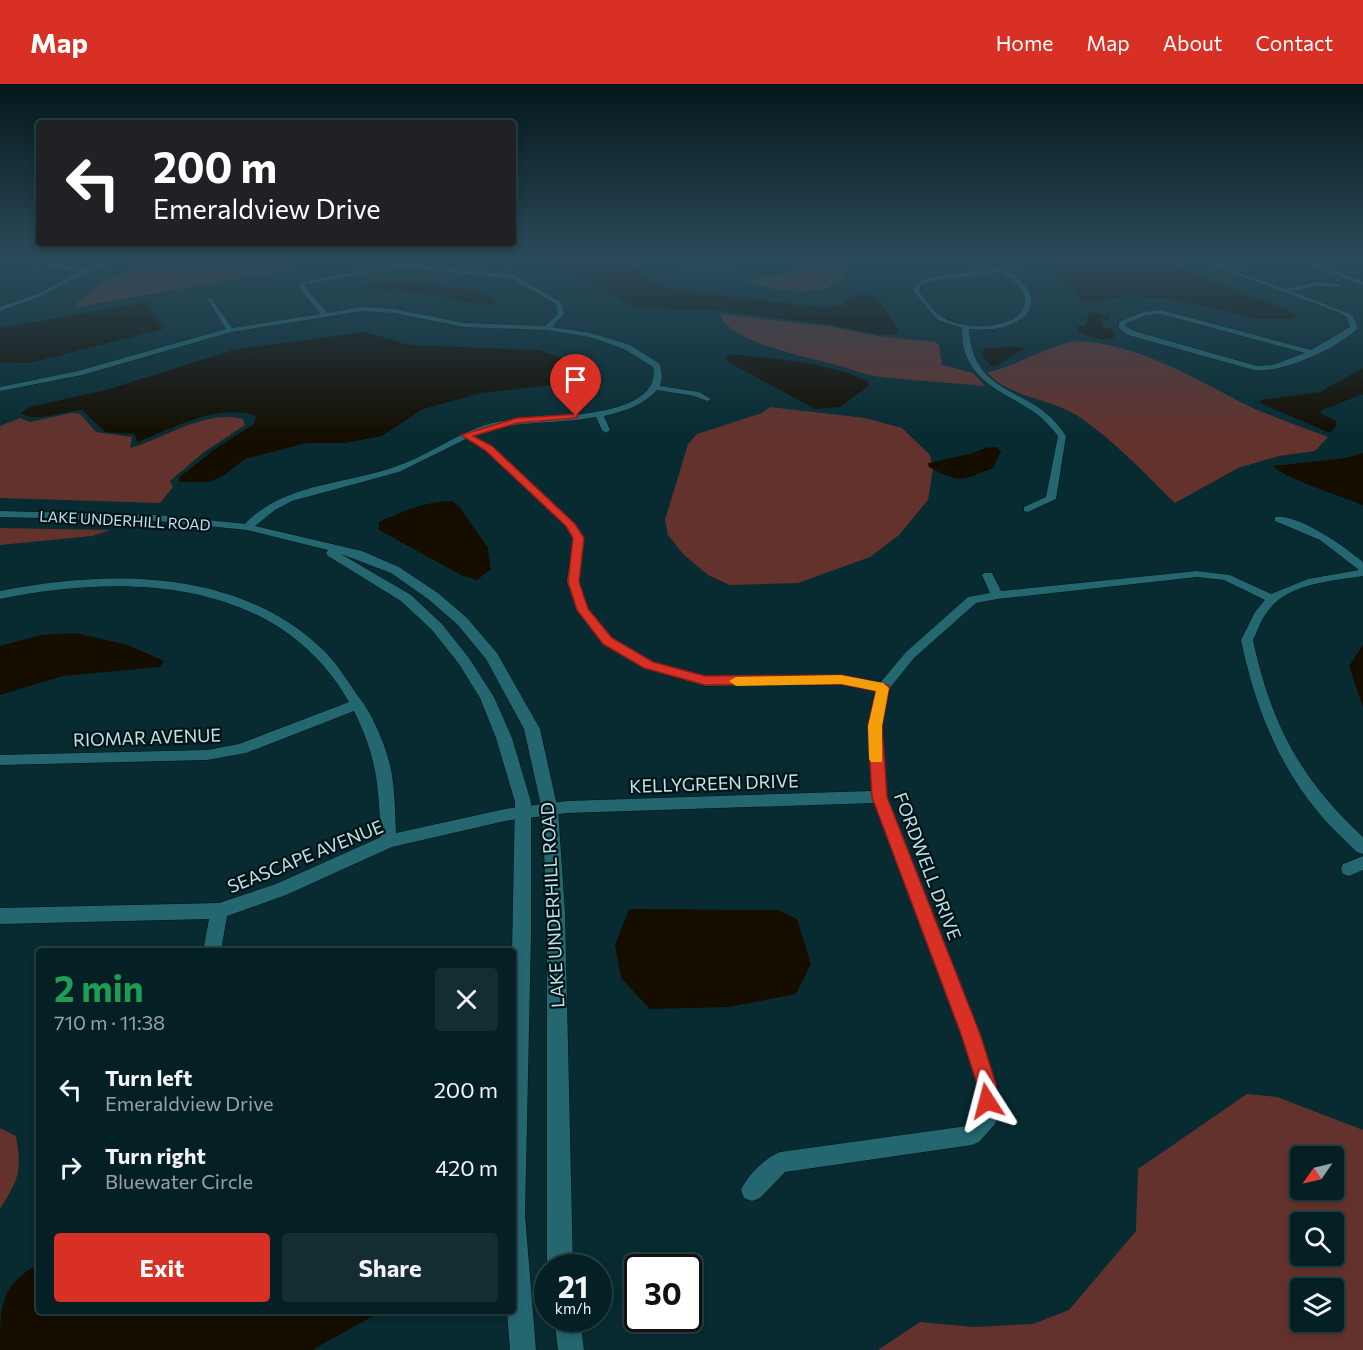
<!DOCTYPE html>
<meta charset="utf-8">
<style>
:root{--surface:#052025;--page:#132d32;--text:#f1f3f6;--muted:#97a3a7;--line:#263e42;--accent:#d93025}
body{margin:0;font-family:Commissioner,sans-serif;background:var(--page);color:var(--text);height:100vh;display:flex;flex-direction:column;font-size:22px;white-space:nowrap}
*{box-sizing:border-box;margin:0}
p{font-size:20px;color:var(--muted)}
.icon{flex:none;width:33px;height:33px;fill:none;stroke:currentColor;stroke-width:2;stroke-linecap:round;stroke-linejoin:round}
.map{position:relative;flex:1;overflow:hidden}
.side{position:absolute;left:36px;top:864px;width:480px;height:366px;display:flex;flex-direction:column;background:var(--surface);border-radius:6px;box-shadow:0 3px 9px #0003,0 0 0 2px var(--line)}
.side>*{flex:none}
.hud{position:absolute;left:36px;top:36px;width:480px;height:126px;border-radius:6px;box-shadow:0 3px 9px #0003,0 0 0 2px var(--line);background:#202124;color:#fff;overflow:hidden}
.needle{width:39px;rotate:236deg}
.controls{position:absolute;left:1290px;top:1062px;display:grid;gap:12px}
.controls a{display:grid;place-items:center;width:54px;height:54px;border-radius:6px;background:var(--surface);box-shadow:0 3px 9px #0003,0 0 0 2px var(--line);font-size:30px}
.speed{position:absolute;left:534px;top:1170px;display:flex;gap:12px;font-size:30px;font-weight:700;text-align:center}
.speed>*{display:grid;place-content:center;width:78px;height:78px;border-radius:50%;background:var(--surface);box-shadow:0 3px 9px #0003,0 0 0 2px var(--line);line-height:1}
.speed small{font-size:15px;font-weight:400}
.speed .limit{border:3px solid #111;border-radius:9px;background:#fff;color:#111}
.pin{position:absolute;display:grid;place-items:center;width:51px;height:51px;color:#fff;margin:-62px -26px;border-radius:50% 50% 50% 0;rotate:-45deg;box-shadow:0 0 6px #0007}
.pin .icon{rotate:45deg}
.me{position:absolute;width:66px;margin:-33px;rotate:351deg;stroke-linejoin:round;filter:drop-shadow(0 0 4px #0008)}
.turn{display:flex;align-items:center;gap:21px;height:126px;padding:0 18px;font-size:27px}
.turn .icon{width:78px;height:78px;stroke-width:2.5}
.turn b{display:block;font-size:42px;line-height:51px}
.round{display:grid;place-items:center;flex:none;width:63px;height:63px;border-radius:6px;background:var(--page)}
.headline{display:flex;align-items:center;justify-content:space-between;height:102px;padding:0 18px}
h1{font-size:36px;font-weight:700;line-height:45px;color:#1e9e55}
.primary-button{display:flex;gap:12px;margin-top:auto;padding:12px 18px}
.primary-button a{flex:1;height:69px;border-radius:6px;background:var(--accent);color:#fff;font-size:24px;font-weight:700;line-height:69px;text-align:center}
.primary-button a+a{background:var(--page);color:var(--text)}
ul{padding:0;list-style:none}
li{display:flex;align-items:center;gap:18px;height:78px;padding:0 18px}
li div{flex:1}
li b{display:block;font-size:22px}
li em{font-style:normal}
header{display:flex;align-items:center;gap:36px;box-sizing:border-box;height:84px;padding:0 30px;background:var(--accent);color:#fff}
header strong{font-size:28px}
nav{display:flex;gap:33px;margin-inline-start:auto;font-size:21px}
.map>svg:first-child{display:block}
.green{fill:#64322c;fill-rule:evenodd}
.water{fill:#140d00}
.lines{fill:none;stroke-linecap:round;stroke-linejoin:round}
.minor-casing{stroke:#011215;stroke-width:1}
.tertiary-casing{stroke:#011215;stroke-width:1}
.minor{fill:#246771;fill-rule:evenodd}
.tertiary{fill:#246771;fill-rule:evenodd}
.route{fill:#d93025;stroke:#8d1f18;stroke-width:1.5}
.slow{fill:#f59e0b}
.labels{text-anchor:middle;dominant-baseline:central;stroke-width:4.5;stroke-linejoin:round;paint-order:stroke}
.far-street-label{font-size:15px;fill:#c2e1e6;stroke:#001317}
.street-label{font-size:18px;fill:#c2e1e6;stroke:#001317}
</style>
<header>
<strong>Map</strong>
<nav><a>Home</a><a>Map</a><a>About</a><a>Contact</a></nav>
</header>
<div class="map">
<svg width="1363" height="1266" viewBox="0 0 1363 1266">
<rect width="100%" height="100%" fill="#072b31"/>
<path class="green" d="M179 176H294L290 183 280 187 73 224C102 192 136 182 179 176Z
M829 181 841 183 845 192 825 205 808 207 772 205 747 197Z
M720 230 827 242 884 253 936 258 939 261 942 281 973 289 985 302C948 298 911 297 874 292 863 290 854 286 844 283 818 275 727 259 720 230Z
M1076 257C1141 259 1199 298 1255 325 1279 335 1304 344 1328 353L1315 367 1279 372 1238 384 1175 419C1144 389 1114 356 1078 332 1050 314 1007 313 987 288 1019 282 1045 262 1076 257Z
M770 323 865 334 902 344 930 371 933 385 928 416 899 451 870 473 798 499 730 501 708 491 683 470 668 451 665 436 688 360 697 350 762 329Z
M71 329 80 330 96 348 132 353 130 364C166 354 205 325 243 335L245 341 204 368 170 397 173 403 160 419 0 414V342L20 334 30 338Z
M0 444 110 446 92 452 0 461Z
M1247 1010 1277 1013 1363 1046V1266H878L920 1238 973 1243 1033 1240 1069 1226 1136 1147 1138 1085ZM1300 1072H1334V1106H1300ZM1300 1138H1334V1172H1300ZM1300 1204H1334V1238H1300Z
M0 1044 16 1052C22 1087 19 1095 0 1125Z"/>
<path class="water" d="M560 176H656L644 180 639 186 641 192 653 200 680 206 819 223 840 222 851 212 865 208 878 215 899 247 896 250 881 251 832 241 711 226 637 224 558 180Z
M1111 176H1162L1296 230 1293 235H1261L1165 214 1126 213 1087 218 1081 216 1059 187 1064 181Z
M400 198 473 205 483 208 497 220 467 218 420 209 361 205 367 201Z
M146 218 163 245 30 279 0 278V244Z
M1090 227 1110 232 1109 236 1101 235 1102 243 1111 245 1116 252C1103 260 1092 253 1079 249L1077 247 1078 242H1084Z
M364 248 409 261 538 266 587 281 585 292 571 299 482 309 423 325 382 352 344 359H306L245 375 223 392 209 398H179L180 393 215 365 254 340 256 332C218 319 173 344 138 358L134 350 105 348 82 326C65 327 32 339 21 329L30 323 106 306 233 266Z
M1016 263 1025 264 996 282H991L982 271 984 264Z
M729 270C777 275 823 278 868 297L869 302 840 323 815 325 730 279 724 274Z
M1363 284V310L1320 327 1321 330 1336 337 1337 341 1330 349 1260 319 1261 316 1320 308Z
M997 363 1001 368 993 384C960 397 961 400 929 383L928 379 970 370 985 364Z
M1363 369V421C1348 415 1279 392 1273 382L1346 374Z
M451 417 459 422 488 464 491 485 477 496 461 491 379 446V438C403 427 425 418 451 417Z
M75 549 128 561 164 577 160 583 63 592 0 611V562L42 551Z
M1363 561V623L1349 582Z
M629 825 778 826 797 835 811 880 796 910 729 923 650 925 621 894 615 861Z
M39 1180V1227H382L312 1266H0C0 1222 0 1201 39 1180Z"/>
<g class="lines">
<defs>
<path id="minor" d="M0 176H31L85 185 117 176H126L87 188 44 211 0 227V223L40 209 79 188 31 180H0Z
M734 176H746L689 189 686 187Z
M1003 176H1009L1010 180 1004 186C1027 195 1046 223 1016 238 1002 246 984 246 969 245 970 258 972 270 979 281 991 301 1017 310 1036 322 1049 330 1058 340 1066 352L1056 415 1028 428 1024 427V423L1046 413 1058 352C1050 342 1042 333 1031 326 1005 309 975 299 965 268 962 260 962 252 962 244L938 236 913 207 916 199 931 193 998 184 1004 180ZM999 188C1017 195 1037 217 1016 233 999 245 962 245 944 234 933 228 926 217 919 207L921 201 932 197Z
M1198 176H1206L1221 181 1257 176 1254 180 1228 184 1285 205 1316 198 1341 200 1339 203 1316 202 1292 207 1352 231 1358 244C1338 264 1282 290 1254 286L1128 251 1119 244V238L1143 228 1161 226 1311 266 1350 243 1347 233 1338 228ZM1161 230 1305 269 1273 281 1257 282 1134 247 1125 242V240L1146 231Z
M400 179 514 191 561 218 564 230 552 243 591 249 630 261 660 280 662 293 660 302 699 308 711 315 707 317 694 312 657 306C644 321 623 328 604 332L610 346 606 349 602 346 596 333C555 341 513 335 473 352L491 362 575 440 583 454 579 498 589 525 612 554 652 578 705 592 841 591 880 599 906 568 968 513 990 509 982 491 984 489H992L1001 507 1197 487 1230 491 1271 510 1308 495 1359 486 1320 456 1275 437V433C1299 430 1345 463 1363 478V492C1332 497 1288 499 1268 527 1261 535 1258 546 1253 556 1271 639 1300 695 1363 753V770L1357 768C1344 755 1330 743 1318 728 1277 679 1254 619 1241 556L1255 528 1265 516 1224 496 1197 493 997 515 976 519 914 574 889 605 882 642 886 713 979 950 997 1001 998 1033 995 1040 979 1058 972 1061 785 1088 760 1114 752 1117 744 1114 741 1106C747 1092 766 1073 780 1068L967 1042 978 1029 977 1001 961 950 874 719 567 729 505 737 392 763 286 811 227 832 221 867H203L209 835 0 840V824L219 819 276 800 381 753C378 701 378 676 354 627L246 669 207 676 0 681V671L207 666 239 660 349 618C278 493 125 489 0 515V507C106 486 234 484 319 562 337 578 347 597 361 616 373 632 385 660 390 681 395 703 395 726 396 749L505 725 567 717 871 707 868 642 876 607 841 599 705 602 644 584 604 560 577 526 567 498 573 454 566 442 485 366 466 355 399 388 292 417 275 426 251 445 247 446 242 443C282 397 352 401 405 379 435 367 461 347 492 339 527 330 664 340 653 283L624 265 590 253 547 246 464 243 394 229 363 227 231 248 82 291 0 307V303L78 287 226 245 207 214H211L232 244 320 230 299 203 300 198ZM400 183 512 195 556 220 558 230 545 242 464 239 394 225 363 223 327 229 305 203V200Z
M1363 772V786L1349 792 1343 790 1341 785 1343 780Z"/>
<path id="tertiary" d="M1296 176H1305L1363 197V201Z
M0 427 157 431 247 440 362 467 399 483 438 509 467 534 497 569 540 645 558 726 565 828 573 1184H547V828L542 726 524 645 486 575 457 540 428 515 391 489 341 470 411 511 442 540 469 574 494 613 512 654 531 718V851L525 1131 536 1266H510L507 1227H513L512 867 515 718 496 654 480 614 459 580 432 546 401 517 328 472 326 469 328 466 247 446 157 437 0 433Z
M554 1234H580L584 1266H558Z"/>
</defs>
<use href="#minor" class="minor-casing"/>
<use href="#tertiary" class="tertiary-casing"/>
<use href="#minor" class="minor"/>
<use href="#tertiary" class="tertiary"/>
</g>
<linearGradient id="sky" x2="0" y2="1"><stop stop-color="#04181b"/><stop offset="0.5" stop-color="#2b4a5a"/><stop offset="1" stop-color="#2b4a5a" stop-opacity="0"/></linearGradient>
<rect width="1363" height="353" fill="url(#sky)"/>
<path class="route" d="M579 330 576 334 518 339 473 352 492 362 575 440 584 454 579 498 588 525 612 554 653 578 705 592 841 591 888 601 889 604 882 642 887 713 980 950 996 1000 997 1017 994 1024 987 1027 980 1024 977 1000 961 950 872 713 868 642 876 607 841 600 705 601 644 584 603 560 577 526 568 498 573 454 566 442 485 366 461 351 517 334Z"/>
<path class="slow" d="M841 591 883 599 889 604 882 642V678H871L869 675 868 642 876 607 841 600 736 602 729 597 736 593Z"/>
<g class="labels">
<g class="far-street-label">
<text transform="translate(125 436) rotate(3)">LAKE UNDERHILL ROAD</text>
</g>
<g class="street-label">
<text transform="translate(147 653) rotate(-2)">RIOMAR AVENUE</text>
<text transform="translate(714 699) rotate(-2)">KELLYGREEN DRIVE</text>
<text transform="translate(305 772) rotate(-22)">SEASCAPE AVENUE</text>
<text transform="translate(928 782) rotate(69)">FORDWELL DRIVE</text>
<text transform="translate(552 821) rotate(-93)">LAKE UNDERHILL ROAD</text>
</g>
</g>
</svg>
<div class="controls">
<a><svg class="needle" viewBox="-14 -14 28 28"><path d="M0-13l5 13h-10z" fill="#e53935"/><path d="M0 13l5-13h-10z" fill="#97a3a7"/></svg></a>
<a><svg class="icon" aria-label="search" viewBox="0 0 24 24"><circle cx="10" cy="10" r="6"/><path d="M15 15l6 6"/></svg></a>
<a><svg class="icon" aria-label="layers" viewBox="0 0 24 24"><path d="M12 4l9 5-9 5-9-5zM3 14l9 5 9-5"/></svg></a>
</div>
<div class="speed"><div>21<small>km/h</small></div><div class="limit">30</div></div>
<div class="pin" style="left:576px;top:332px;background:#d93025"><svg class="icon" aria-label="arrive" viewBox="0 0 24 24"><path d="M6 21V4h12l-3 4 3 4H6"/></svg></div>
<svg class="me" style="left:987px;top:1017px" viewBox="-20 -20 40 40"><path d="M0-17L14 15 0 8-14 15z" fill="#d93025" stroke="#fff" stroke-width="4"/></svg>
<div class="hud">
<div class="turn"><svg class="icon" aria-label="left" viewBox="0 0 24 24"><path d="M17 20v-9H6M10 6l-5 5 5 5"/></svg><div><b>200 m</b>Emeraldview Drive</div></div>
</div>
<section class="side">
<div class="headline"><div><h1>2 min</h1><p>710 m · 11:38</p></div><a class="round"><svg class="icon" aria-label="close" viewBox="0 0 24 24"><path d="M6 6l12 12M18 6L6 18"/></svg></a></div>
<ul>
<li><svg class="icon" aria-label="left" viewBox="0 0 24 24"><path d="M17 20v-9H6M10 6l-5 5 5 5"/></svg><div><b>Turn left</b><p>Emeraldview Drive</p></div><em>200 m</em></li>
<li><svg class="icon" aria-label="right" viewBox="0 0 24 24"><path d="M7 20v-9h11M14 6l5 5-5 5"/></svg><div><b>Turn right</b><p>Bluewater Circle</p></div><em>420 m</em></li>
</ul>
<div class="primary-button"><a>Exit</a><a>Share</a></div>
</section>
</div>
